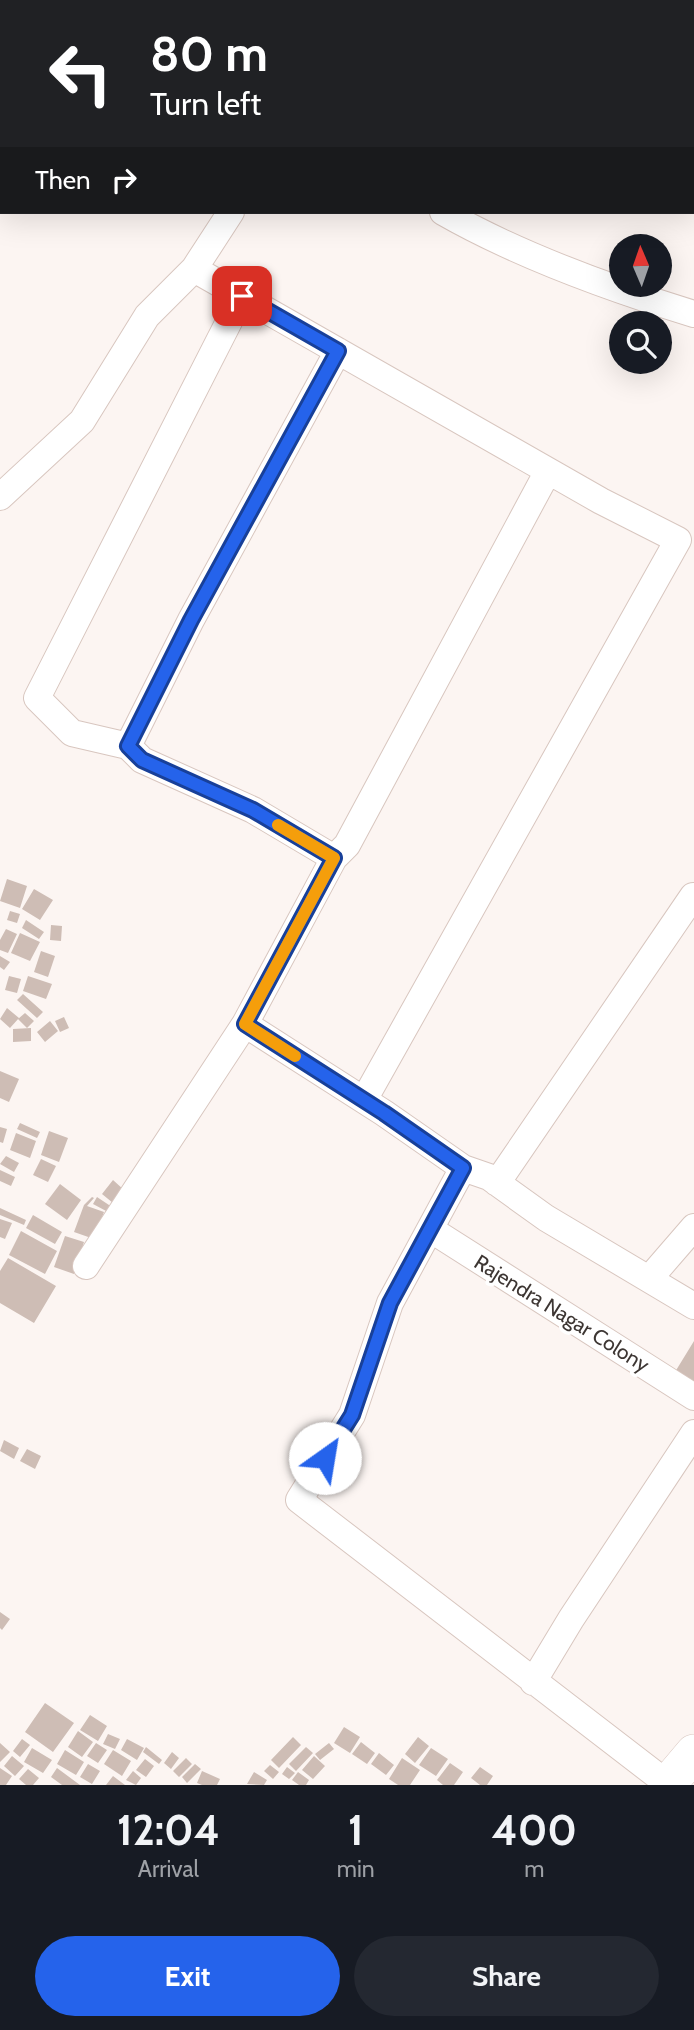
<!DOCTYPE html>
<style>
:root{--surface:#171b24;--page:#242831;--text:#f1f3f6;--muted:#9ea1a6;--accent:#2563eb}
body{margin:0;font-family:Cabin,sans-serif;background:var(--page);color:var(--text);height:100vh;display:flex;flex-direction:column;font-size:26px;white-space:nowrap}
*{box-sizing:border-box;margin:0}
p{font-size:23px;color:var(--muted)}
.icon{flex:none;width:38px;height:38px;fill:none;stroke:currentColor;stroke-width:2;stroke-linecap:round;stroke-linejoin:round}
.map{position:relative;height:1785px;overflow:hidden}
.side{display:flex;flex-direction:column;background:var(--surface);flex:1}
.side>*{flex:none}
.guide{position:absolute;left:0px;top:0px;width:695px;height:214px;box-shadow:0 7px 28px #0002;background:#202124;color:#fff;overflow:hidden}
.needle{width:46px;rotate:358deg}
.tools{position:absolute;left:609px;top:234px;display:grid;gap:14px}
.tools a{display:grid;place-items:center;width:63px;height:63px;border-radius:50%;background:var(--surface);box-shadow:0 7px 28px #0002;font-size:35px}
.pin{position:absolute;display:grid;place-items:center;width:60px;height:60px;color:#fff;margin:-30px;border-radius:14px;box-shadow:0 4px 10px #0006}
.me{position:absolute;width:77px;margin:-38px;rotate:32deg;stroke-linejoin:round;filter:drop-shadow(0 0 5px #0008)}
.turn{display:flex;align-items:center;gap:24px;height:147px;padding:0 35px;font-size:32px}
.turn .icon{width:91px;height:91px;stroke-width:2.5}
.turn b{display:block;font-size:49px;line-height:60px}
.then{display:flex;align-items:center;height:66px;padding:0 35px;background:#0003;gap:14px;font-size:26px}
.eta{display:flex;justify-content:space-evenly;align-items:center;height:119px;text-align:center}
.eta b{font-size:42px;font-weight:800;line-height:49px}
.action{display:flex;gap:14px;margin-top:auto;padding:14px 35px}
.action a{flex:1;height:80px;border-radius:42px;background:var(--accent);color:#fff;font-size:28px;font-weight:800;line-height:80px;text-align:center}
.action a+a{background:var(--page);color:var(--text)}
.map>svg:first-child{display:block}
.building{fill:#cebdb5}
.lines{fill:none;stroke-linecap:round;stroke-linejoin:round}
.street-casing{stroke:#d8c6bf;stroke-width:28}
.secondary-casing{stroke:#d8c6bf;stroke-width:38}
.street{stroke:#fff;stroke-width:26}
.secondary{stroke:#fff;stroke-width:37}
.route-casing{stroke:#184099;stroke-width:18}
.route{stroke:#2563eb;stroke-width:12}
.slow{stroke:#f59e0b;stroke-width:12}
.labels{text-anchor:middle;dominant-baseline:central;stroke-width:7;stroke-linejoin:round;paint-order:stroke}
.street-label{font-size:21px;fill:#3d3633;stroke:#fff}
</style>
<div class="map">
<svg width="694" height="1785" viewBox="0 0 694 1785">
<rect width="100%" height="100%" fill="#fcf5f2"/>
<path class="building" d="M7 879 27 886 20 908 0 901Z
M34 889 53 900 40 920 22 909Z
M10 911 20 914 17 923 7 920Z
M26 920 44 932 39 939 22 928Z
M51 925 62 926 61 941 50 940Z
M6 929 17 934 8 953 0 950V940Z
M20 933 40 942 30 961 11 953Z
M41 951 55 956 48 977 34 972Z
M0 956 10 962 4 970 0 967Z
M9 976 21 979 17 993 5 990Z
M28 976 52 984 46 999 23 991Z
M23 994 43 1012 37 1018 17 1000Z
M7 1008 19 1018 10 1028 0 1019Z
M25 1013 34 1021 27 1028 18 1019Z
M64 1017 69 1028 60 1032 55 1021Z
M50 1021 58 1031 45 1042 37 1032Z
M31 1028V1041L13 1042V1029Z
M0 1071 19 1079 9 1102 0 1098Z
M20 1123 40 1132 37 1138 17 1129Z
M0 1127 7 1129 3 1143 0 1142Z
M49 1131 68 1138 59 1162 41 1155Z
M16 1133 36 1141 30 1158 10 1150Z
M6 1156 19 1163 14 1172 0 1164Z
M41 1159 56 1166 48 1182 33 1175Z
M0 1170 15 1177 11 1186 0 1181Z
M113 1180 124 1190 113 1203 102 1194Z
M60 1184 81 1200 67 1220 45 1204Z
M92 1197 94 1198 87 1206 104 1212 94 1239 74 1232 84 1205Z
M97 1197 112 1207 108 1212 93 1204Z
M0 1208 26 1220 24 1225 0 1215Z
M33 1215 62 1232 55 1244 26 1228Z
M0 1219 12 1223 5 1239 0 1237Z
M21 1231 57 1251 45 1274 9 1255Z
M65 1236 84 1242 74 1274 54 1267Z
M8 1258 56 1286 34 1323 0 1303V1271Z
M694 1341V1382L675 1372Z
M4 1440 19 1448 14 1459 0 1451Z
M27 1449 41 1456 35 1469 20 1461Z
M0 1612 10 1619 2 1630 0 1628Z
M45 1703 74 1723 53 1752 25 1732Z
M90 1715 107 1726 98 1741 80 1730Z
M344 1727 360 1737 350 1753 334 1743Z
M78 1731 93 1742 82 1757 68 1747Z
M108 1734 120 1739 115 1749 103 1744Z
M293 1737 301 1745 279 1768 271 1760Z
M418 1737 429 1746 415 1763 405 1754Z
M22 1739 30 1745 20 1757 13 1751Z
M127 1739 144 1748 137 1760 121 1750Z
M361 1742 375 1753 367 1764 352 1754Z
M0 1743 10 1752 0 1762Z
M96 1743 107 1750 98 1763 87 1756Z
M329 1743 334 1749 320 1760 315 1754Z
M146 1747 162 1760 159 1764 143 1752Z
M306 1747 313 1753 296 1771 289 1764Z
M32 1748 52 1760 43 1773 24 1762Z
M431 1748 448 1759 436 1776 419 1765Z
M65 1750 84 1762 76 1775 57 1764Z
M113 1750 131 1761 122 1776 104 1764Z
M172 1752 179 1758 171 1769 164 1763Z
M379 1753 394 1765 386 1775 371 1764Z
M12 1756 24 1766 15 1776 4 1766Z
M314 1756 325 1766 313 1779 302 1770Z
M186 1758 192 1764 179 1777 173 1771Z
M402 1758 420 1770 410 1785H398L389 1779Z
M145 1759 154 1766 146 1777 136 1770Z
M450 1763 463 1772 454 1785H443L437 1780Z
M88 1764 100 1771 92 1784 80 1777Z
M195 1764 201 1769 187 1783 182 1777Z
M270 1765 279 1772 273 1779 264 1771Z
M287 1767 295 1773 289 1779 282 1774Z
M480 1767 493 1776 487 1785H480L471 1778Z
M0 1768 12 1776 6 1785H0Z
M57 1768 80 1785H62L51 1777Z
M28 1769 39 1778 33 1785H26L19 1779Z
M133 1771 141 1778 136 1785 126 1780Z
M202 1771 220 1779 217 1785H202L197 1783Z
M254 1772 267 1780 264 1785 247 1784Z
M298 1772 309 1780 306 1785H299L292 1780Z
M113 1776 125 1785H106Z"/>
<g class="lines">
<defs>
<path id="street" d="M381 2 383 0
M443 212C520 256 609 288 694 314
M194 269 601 501 678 540 364 1100
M242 296 37 698 72 733 128 746 142 760 253 810 334 858 347 845 548 471
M0 497 82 421 147 316 194 269 231 212
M128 746 191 620 338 351
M245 1024 384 1113 463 1168 489 1177 546 1218 694 1306
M463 1168 390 1303 352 1415 299 1500 668 1784
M497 1183 693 896 694 897
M430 1229 694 1397
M86 1266 245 1024 334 858
M649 1279 694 1227
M533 1682 571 1619 694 1433"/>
<path id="secondary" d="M667 1785 694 1753"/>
</defs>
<use href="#street" class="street-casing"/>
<use href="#secondary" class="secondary-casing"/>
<use href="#street" class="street"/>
<use href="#secondary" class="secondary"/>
</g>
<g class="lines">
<defs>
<path id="route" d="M242 296 338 351 191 620 128 746 142 760 253 810 334 858 245 1024 384 1113 463 1168 390 1303 352 1415 325 1458"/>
</defs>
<use href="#route" class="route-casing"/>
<use href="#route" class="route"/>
<path class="slow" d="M278 825 334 858 245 1024 295 1056"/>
</g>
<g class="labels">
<g class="street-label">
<text transform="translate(562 1313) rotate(32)">Rajendra Nagar Colony</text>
</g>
</g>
</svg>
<div class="tools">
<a><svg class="needle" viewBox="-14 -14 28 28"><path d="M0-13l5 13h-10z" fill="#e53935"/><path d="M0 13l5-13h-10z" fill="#9ea1a6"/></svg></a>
<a><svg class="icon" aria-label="search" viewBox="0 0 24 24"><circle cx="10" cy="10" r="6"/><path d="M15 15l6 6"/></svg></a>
</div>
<div class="pin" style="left:242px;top:296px;background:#d93025"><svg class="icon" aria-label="arrive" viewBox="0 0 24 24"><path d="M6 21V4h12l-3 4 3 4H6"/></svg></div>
<svg class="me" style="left:325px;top:1458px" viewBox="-20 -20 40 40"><circle r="19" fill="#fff"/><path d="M0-13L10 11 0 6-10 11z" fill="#2563eb"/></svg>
<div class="guide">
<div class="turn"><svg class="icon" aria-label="left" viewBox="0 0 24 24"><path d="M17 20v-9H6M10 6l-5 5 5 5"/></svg><div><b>80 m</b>Turn left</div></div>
<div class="then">Then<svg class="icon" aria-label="right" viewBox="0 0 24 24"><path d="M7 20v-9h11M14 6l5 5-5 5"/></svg></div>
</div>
</div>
<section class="side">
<div class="eta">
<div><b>12:04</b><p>Arrival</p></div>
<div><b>1</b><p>min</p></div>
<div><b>400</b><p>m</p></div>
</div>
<div class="action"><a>Exit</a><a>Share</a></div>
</section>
